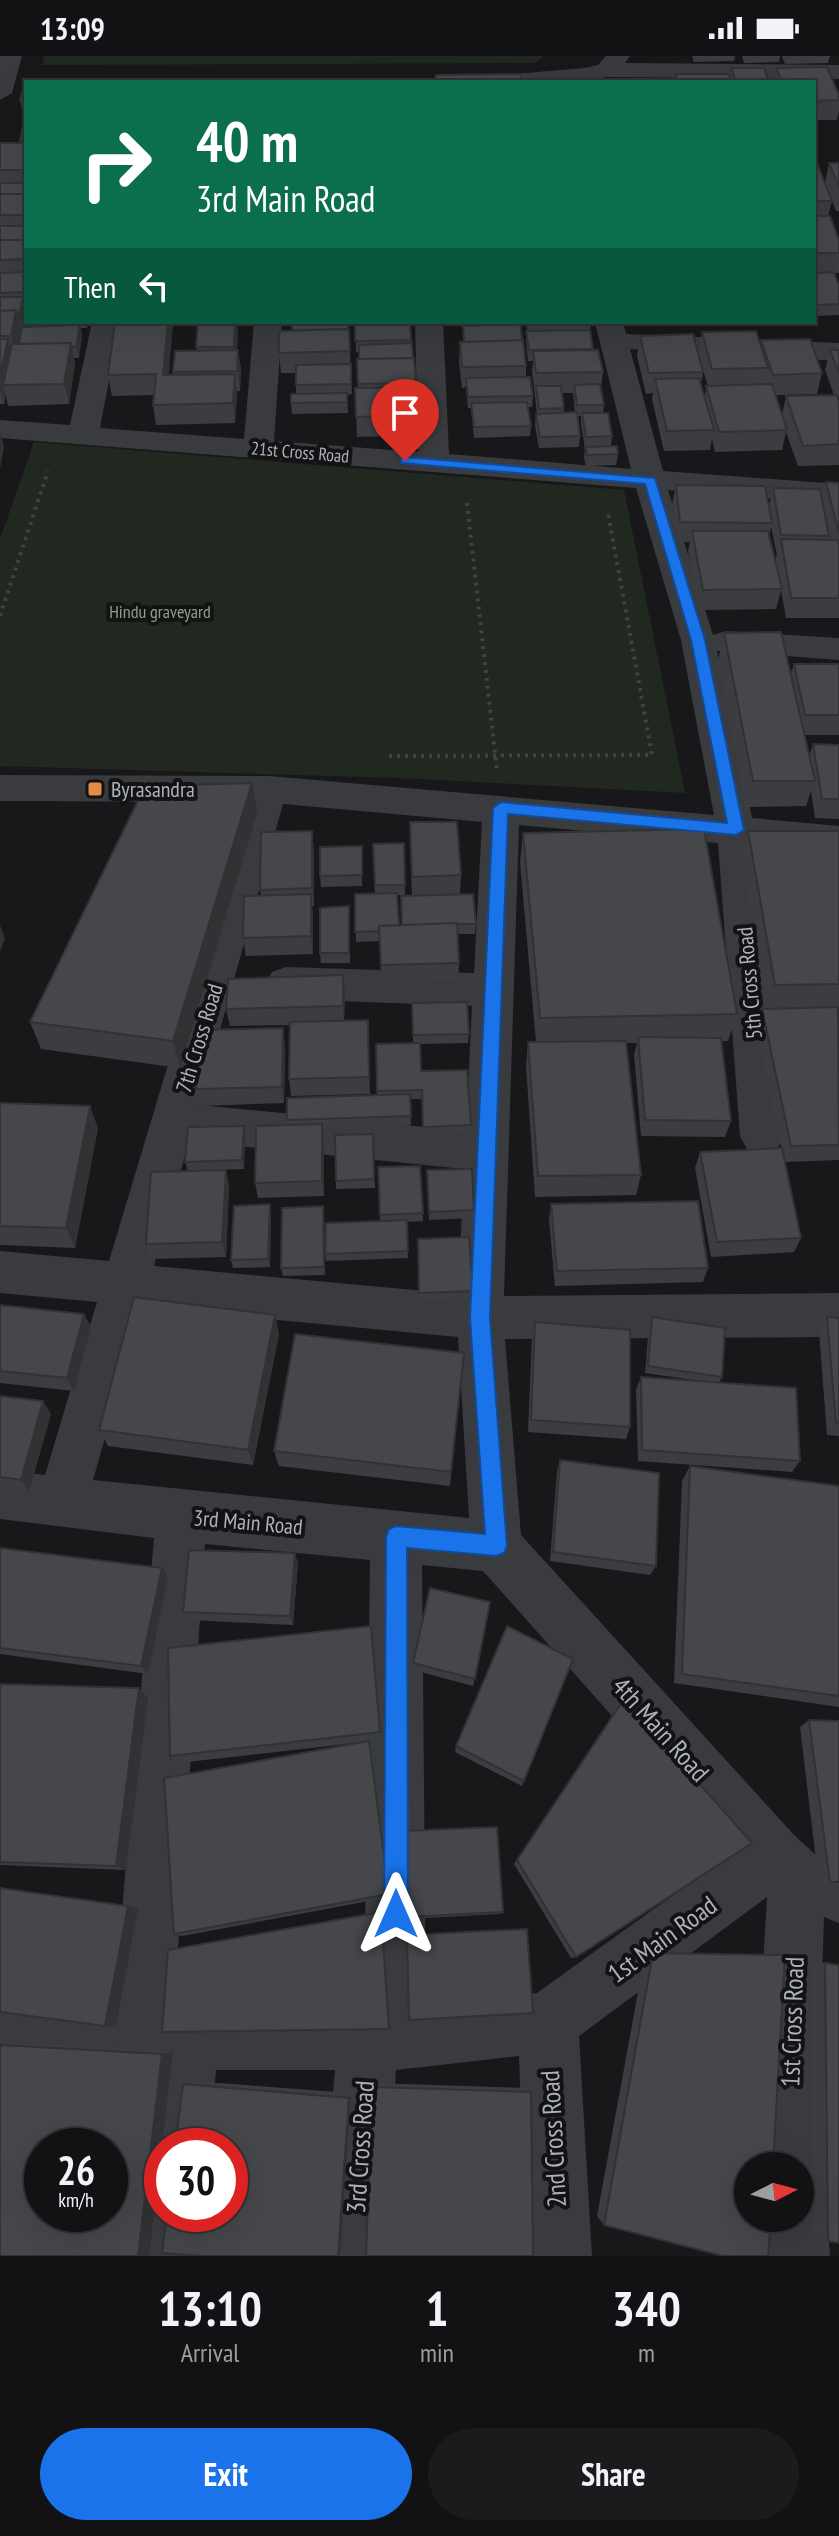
<!DOCTYPE html>
<style>
:root{--surface:#121214;--page:#1b1b1d;--text:#f1f3f6;--muted:#9c9ea0;--line:#313234;--accent:#1a73e8}
body{margin:0;font-family:"PT Sans Narrow",sans-serif;background:var(--page);color:var(--text);height:100vh;display:flex;flex-direction:column;font-size:30px;white-space:nowrap}
*{box-sizing:border-box;margin:0}
p{font-size:26px;color:var(--muted)}
.icon{flex:none;width:44px;height:44px;fill:none;stroke:currentColor;stroke-width:2;stroke-linecap:round;stroke-linejoin:round}
.map{position:relative;height:2200px;overflow:hidden}
.details{display:flex;flex-direction:column;background:var(--surface);flex:1}
.details>*{flex:none}
.banner{position:absolute;left:24px;top:24px;width:792px;height:244px;border-radius:0px;box-shadow:0 8px 32px #0002,0 0 0 2px var(--line);background:#0b6e4f;color:#fff;overflow:hidden}
.needle{width:52px;rotate:84deg}
.fabs{position:absolute;left:734px;top:2096px;display:grid;gap:16px}
.fabs a{display:grid;place-items:center;width:80px;height:80px;border-radius:50%;background:var(--surface);box-shadow:0 8px 32px #0002,0 0 0 2px var(--line);font-size:40px}
.speed{position:absolute;left:24px;top:2072px;display:flex;gap:16px;font-size:40px;font-weight:700;text-align:center}
.speed>*{display:grid;place-content:center;width:104px;height:104px;border-radius:50%;background:var(--surface);box-shadow:0 8px 32px #0002,0 0 0 2px var(--line);line-height:1}
.speed small{font-size:20px;font-weight:400}
.speed .limit{border:12px solid #d22;background:#fff;color:#111}
.pin{position:absolute;display:grid;place-items:center;width:68px;height:68px;color:#fff;margin:-82px -34px;border-radius:50% 50% 50% 0;rotate:-45deg;box-shadow:0 0 8px #0007}
.pin .icon{rotate:45deg}
.me{position:absolute;width:88px;margin:-44px;rotate:0deg;stroke-linejoin:round;filter:drop-shadow(0 0 6px #0008)}
.turn{display:flex;align-items:center;gap:28px;height:168px;padding:0 40px;font-size:36px}
.turn .icon{width:104px;height:104px;stroke-width:2.5}
.turn b{display:block;font-size:56px;line-height:68px}
.then{display:flex;align-items:center;height:76px;padding:0 40px;background:#0003;gap:16px;font-size:30px}
.eta{display:flex;justify-content:space-evenly;align-items:center;height:136px;text-align:center}
.eta b{font-size:48px;font-weight:600;line-height:56px}
.button{display:flex;gap:16px;margin-top:auto;padding:16px 40px}
.button a{flex:1;height:92px;border-radius:48px;background:var(--accent);color:#fff;font-size:32px;font-weight:600;line-height:92px;text-align:center}
.button a+a{background:var(--page);color:var(--text)}
.status{display:flex;justify-content:space-between;align-items:center;height:56px;padding:0 40px;background:var(--surface);direction:ltr}
.status svg{height:22px;fill:currentColor}
.map>svg:first-child{display:block}
.green{fill:#212820}
.lines{fill:none;stroke-linecap:round;stroke-linejoin:round}
.path{stroke:#3f4345;stroke-width:4;stroke-dasharray:3 5;stroke-linecap:butt}
.minor{fill:#393b3f;fill-rule:evenodd}
.wall{fill:#3b3d40;fill-rule:evenodd}
.shaded-wall{fill:#303234}
.building{fill:#45474a;stroke:#303234;stroke-width:2;fill-rule:evenodd}
.route{fill:#1a73e8;stroke:#114b97;stroke-width:2}
.poi-dot{fill:#e28b48;stroke:#131315;stroke-width:3}
.labels{text-anchor:middle;dominant-baseline:central;stroke-width:8;stroke-linejoin:round;paint-order:stroke}
.far-street-label{font-size:18px;fill:#acb2b8;stroke:#131315}
.far-park-label{font-size:18px;fill:#89a284;stroke:#131315}
.poi-label{font-size:22px;fill:#acb2b8;stroke:#131315;text-anchor:start}
.street-label{font-size:22px;fill:#acb2b8;stroke:#131315}
.near-street-label{font-size:26px;fill:#acb2b8;stroke:#131315}
</style>
<div class="status"><b>13:09</b><svg viewBox="0 0 49 12"><path d="M0 12V9h3v3zM5 12V6h3v6zM10 12V3h3v9zM15 12V0h3v12zM26 1h20v11H26zM47 4h2v5h-2z"/></svg></div>
<div class="map">
<svg width="839" height="2200" viewBox="0 0 839 2200">
<rect width="100%" height="100%" fill="#18181a"/>
<path class="green" d="M44 0H544L535 7 42 9Z
M34 386 624 434 685 737 398 722 0 710V483Z"/>
<g class="lines">
<path class="path" d="M467 447 497 715
M0 560 48 415
M389 700 652 699 608 457"/>
<path class="minor" d="M0 0H22L12 37 0 44Z
M606 0H630L625 7 839 9V23L606 21 585 26H490L502 19 585 12 598 9Z
M92 266H120L100 372 244 383 254 266H282L274 385 418 396 415 266H443L449 398 631 413 595 266H623L626 278 839 287V305L630 293 663 415 839 428V448L668 434 713 579 726 575 839 582V604L717 595 752 762 839 770V798L756 791 784 1080 777 1093 762 1099 747 1093 740 1080 718 787 519 769 504 1240 839 1237V1281L505 1283 521 1479 795 1780 817 1800 839 1809V1867L824 1861 819 2013 825 2110 815 2132 808 2135 818 2139 827 2162 830 2200H764L763 2162H800V2110H761L757 2013 767 1841 579 1980 592 2200H526L519 2000 396 2014 384 2200H318L335 2014H216L209 2090H162V2115L155 2112 145 2090 154 2011 0 2002V1942L114 1948 154 1482 0 1463V1413L45 1419 97 1246 0 1237V1195L109 1205 247 746 0 745V719L269 720 714 759 681 584 636 432 0 382V364L70 369ZM283 748 482 766 474 917 286 911 272 916 266 927 272 938 286 943 472 950 466 1075 199 1049ZM189 1085 464 1113 458 1238 154 1210ZM142 1251 458 1281 469 1462 93 1424ZM205 1488 370 1504 364 1953 174 1952ZM422 1509 483 1515 733 1796 537 1937 426 1950Z
M162 2129V2158H201L198 2200H132L137 2158 146 2135Z"/>
</g>
<path class="wall" d="M692 0H735L734 5 694 6Z
M742 0H780L779 6 744 7Z
M782 0H830L828 7 785 8Z
M827 11 839 39V54L837 64H814V26H774L776 12Z
M731 12 769 26H675L676 18 730 21Z
M26 26V266H88L87 272H81L82 280 79 302H74L75 307 69 348 8 350 6 339 4 348H0V87H21L24 62 20 44ZM24 262 26 271 21 275V272Z
M814 107 825 127 829 107H839V155H836L831 142 832 145 828 160 839 184V217H834L839 229V259L814 260Z
M115 266H173L168 319H173V316L197 295 196 291 238 276 237 294H238L241 314 240 335H237L235 367 156 369 153 349 154 339 112 340 108 319Z
M355 266H410L416 327V379L357 381 355 332H358L357 303H359V296H356Z
M460 266H521L526 310V321L533 340 532 351H528L531 370 530 380 474 382 471 352H468L466 331 462 332 459 306 460 286H463V271H461Z
M526 266H591L590 275 593 294 603 316 601 332 604 349 603 357 612 380 611 390 618 398 616 409 586 410 584 402 585 392 581 368V360H577L580 380 579 391 539 392 535 369 536 358H537L532 315 533 305H528L526 286V275H527ZM562 337H573L575 357H564Z
M759 266H802V267L760 269Z
M349 273 352 338 347 339 348 357 292 358 291 347 296 338V317H281L279 297 292 274Z
M702 276 760 289 761 284 822 317 817 338 776 339 782 359 786 340 834 339 825 314 830 294H839V409L798 410 786 376 782 394 715 396 712 383 710 394 664 395 652 343 653 337 646 338 637 300 640 280 703 316 701 328 705 341 706 330H708L698 297Z
M826 426 839 427V562H786L781 534 776 553 699 554 688 496 690 486H677L672 449 676 429 769 450 773 432 822 442ZM771 471 777 499 775 504 779 520 769 481Z
M724 577 790 619 794 608H839V679H804L809 701 813 688 839 689V763L815 762 811 735 806 750 745 751 718 604Z
M252 727 257 757 180 1012 41 993 30 966Z
M748 775H839V1104L785 1106 801 1182 794 1196 711 1201 695 1112 700 1096 781 1092 756 970 762 953 766 952 741 800Z
M523 777 737 958 728 985H721L731 1065 725 1081 641 1080 634 998 637 987H626L641 1119 636 1139 535 1141 526 1009 528 986H536L520 806Z
M410 785 461 819 460 838 476 868 475 878H457L459 907 458 925 381 927 380 885 356 886 355 838H375L373 788 404 787 405 839H397L399 869H402L412 840Z
M362 790V830L321 831 320 820Z
M314 794V850H312L313 898 246 900 243 882 261 840 260 834Z
M350 860V907H321L320 897Z
M345 937 344 965 368 964 370 1038 291 1040 289 1023 290 969 230 970 226 953Z
M412 947 469 978 468 987 420 988 421 1015 471 1069 470 1077 423 1079 422 1043H410L411 1069 322 1072 324 1084V1140L258 1142 255 1127 288 1069 287 1064 377 1039 376 988 413 987Z
M285 989 284 1047 200 1050 196 1033Z
M0 1047 98 1072 75 1192 0 1189Z
M244 1070 245 1079 244 1113 188 1115 185 1106Z
M373 1078 375 1132 336 1133V1125Z
M420 1110 423 1165 407 1166 408 1202 326 1205 325 1198 380 1165 378 1111Z
M427 1114 474 1154V1162L429 1164Z
M229 1129 226 1201 151 1203 146 1188Z
M270 1148 271 1156 270 1211 233 1212 231 1204Z
M551 1148 708 1212 703 1226 555 1230 549 1164Z
M324 1158 325 1219 283 1220 281 1212Z
M418 1183 473 1235 472 1242 419 1245Z
M0 1249 84 1258 91 1271 74 1335 0 1327Z
M275 1259 279 1278 253 1409 108 1390 99 1374Z
M652 1261 722 1321 719 1327 800 1405 792 1416 638 1405 636 1334 641 1321 708 1326 645 1317 649 1269Z
M827 1261 839 1262V1380L827 1379 819 1275Z
M535 1266 630 1371 626 1383 528 1376 532 1280Z
M462 1314 450 1430 279 1410 274 1395Z
M0 1340 51 1358 29 1435 0 1431Z
M560 1404 656 1510 650 1519 550 1505 557 1415Z
M690 1410 839 1430V1651L674 1627 682 1425Z
M0 1492 168 1521 148 1618 0 1598Z
M298 1507 293 1569 188 1564 183 1556Z
M490 1546 473 1630 413 1614V1607Z
M372 1581 381 1684 178 1707 170 1700Z
M0 1628 148 1642 126 1814 0 1809Z
M617 1652 576 1901 571 1902 514 1808Z
M809 1664 839 1665V1829H819L800 1671Z
M456 1690 524 1725 522 1730 455 1696Z
M371 1693 390 1841 182 1880 174 1878Z
M404 1775 503 1856 500 1858 407 1863Z
M653 1897 604 2169 597 2160 645 1898Z
M811 1907H825L828 2185 812 2176Z
M0 1986 173 1995 149 2200H0Z
M192 2025 351 2037 340 2200H201L183 2028Z
M374 2027 527 2032 531 2036 372 2031Z"/>
<path class="shaded-wall" d="M23 241 22 253 24 262 22 272 19 261Z
M16 254 21 275 16 300 11 280Z
M168 266H173V268L167 340 163 319Z
M235 266H237L238 276 236 311 234 291Z
M80 269 82 280 79 302 76 291Z
M8 283 13 303 3 329 6 339 4 348 0 334V320Z
M71 287 75 307 69 348 64 328Z
M238 294 241 314 240 335 237 315Z
M235 318 237 338 235 367 233 347Z
M0 375 4 391 0 413Z
M252 727 257 757 180 1012 173 985Z
M312 775 314 794V850L312 832Z
M311 838 313 857V898L311 880Z
M0 869 5 883 0 896Z
M343 919 345 937 344 967 343 950Z
M283 972 285 989 284 1047 282 1031Z
M90 1050 98 1072 75 1192 66 1172Z
M322 1068 324 1084V1140L322 1125Z
M244 1070 245 1079 244 1113 242 1104Z
M226 1114 229 1129 226 1201 222 1186Z
M270 1148 271 1156 270 1211 268 1203Z
M323 1150 324 1158 325 1219 324 1211Z
M84 1258 91 1271 74 1335 67 1322Z
M275 1259 279 1278 253 1409 248 1394Z
M43 1345 51 1358 29 1435 21 1424Z
M295 1497 298 1507 293 1569 290 1560Z
M162 1512 168 1521 148 1618 141 1610Z
M139 1632 148 1642 126 1814 116 1810Z
M128 1850 138 1853 116 1969 105 1970Z
M381 1856 390 1972 389 1973Z
M173 1995 149 2200H138L162 1998Z
M351 2037 340 2200H338L349 2042Z"/>
<path class="building" d="M827 11 839 39V44L814 45V26H782L776 12Z
M731 12H764L769 26H736Z
M520 18 522 26H436V19Z
M676 18H729L731 26H678Z
M25 26H26V44H20Z
M25 57H26V84L20 85Z
M0 87H26V114H0Z
M814 107H817L832 145H814Z
M829 107H839V131Z
M0 127H26V138H0Z
M0 138H26V159H0Z
M814 160H830L839 184V197H814Z
M0 170H26V184H0Z
M0 184H26V203L0 204Z
M26 216 25 236 0 237V217Z
M834 216 839 229V248L814 249V217Z
M26 232V253H22Z
M0 241H23L19 261 16 254 0 255Z
M16 254 11 280H0V255Z
M115 266H168L163 319 235 318 233 347 153 349 156 318 108 319Z
M198 266H235L234 291H196Z
M292 266H348V273L292 274Z
M355 266H410L411 284 355 285Z
M520 268 523 288V284L464 286 463 270Z
M80 269 76 291H72L71 287 19 288 22 271Z
M349 273 350 295 279 297V275Z
M590 274 593 293 529 294 526 275Z
M756 275 768 312 712 313 702 276Z
M693 278 703 316 649 317 640 280Z
M0 283H8L0 320Z
M810 283 822 317 773 319 761 284Z
M523 284 526 310 462 311 460 286Z
M71 287 64 328 3 329 12 288Z
M412 287 413 302 359 303V289Z
M238 294 237 315 173 316 175 295Z
M598 294 603 316 536 317 533 295Z
M830 294H839V317Z
M414 302 416 327 358 328 357 303Z
M351 308V328L296 329V309Z
M530 321 533 340 468 341 466 322Z
M699 322 714 374 667 375 655 323Z
M600 328 604 349H577L574 329Z
M772 328 787 374 719 376 706 330Z
M536 330H561L564 352 539 353Z
M414 331 416 359 356 361 355 332Z
M347 337V346L291 347V338Z
M837 339 839 346V388L803 390 786 340Z
M527 346 531 370 474 371 471 347Z
M577 356 580 380 540 381 536 358Z
M582 357H608L612 380 586 381Z
M617 390 618 398 587 399 585 391Z
M826 426 839 427V477Z
M676 429 765 430 772 467 680 466Z
M773 432 820 433 829 480 781 479Z
M692 475H768L782 533 703 534Z
M781 483 839 484V542H791Z
M781 576 815 725H753L724 577Z
M794 608H839V659H805Z
M813 688 839 689V743H822Z
M252 727 173 985 30 966 145 730Z
M410 766H457L461 819 412 821Z
M704 773 737 958 540 962 523 777Z
M312 775V832L260 834 261 776Z
M748 775H839V928L775 929Z
M404 787 405 829H375L373 788Z
M362 790V819L320 820V791Z
M397 837 399 869 379 870V875L355 876V838Z
M311 838V880L243 882 244 840Z
M473 838 476 868H457V867L402 869 401 840Z
M349 850V897H320V852Z
M457 867 459 907 381 909 379 870Z
M343 919V950L226 953 228 923Z
M467 946 469 978 413 979 412 947Z
M838 951 839 1089 791 1090 762 953Z
M368 964 369 1021 289 1023 290 966Z
M283 972 282 1031 196 1033 199 974Z
M638 981 721 982 731 1065 645 1064Z
M626 985 641 1119 538 1120 528 986Z
M420 987 421 1015 467 1014 471 1069 423 1071 422 1034 377 1035 376 988Z
M410 1038 411 1060 287 1064V1042Z
M0 1047 90 1050 66 1172 0 1170Z
M322 1068V1125L255 1127 256 1070Z
M244 1070 242 1104 185 1106 188 1071Z
M373 1078 374 1123 336 1125 335 1079Z
M782 1092 801 1182 717 1186 700 1096Z
M420 1110 423 1157 380 1159 378 1111Z
M472 1113 474 1154 429 1156 427 1114Z
M226 1114 222 1186 146 1188 151 1116Z
M698 1145 708 1212 557 1215 551 1148Z
M270 1148 268 1203 231 1204 234 1150Z
M323 1150 324 1211 281 1212 282 1152Z
M407 1164 408 1195 325 1198 326 1167Z
M469 1181 473 1235 419 1237 418 1183Z
M134 1241 275 1259 248 1394 99 1374Z
M0 1249 84 1258 67 1322 0 1315Z
M652 1261 725 1272 722 1321 648 1310Z
M827 1261 839 1262V1368L836 1367Z
M535 1266 630 1274V1371L531 1364Z
M295 1278 464 1297 451 1416 274 1395Z
M641 1321 796 1332 800 1405 642 1394Z
M0 1340 43 1345 21 1424 0 1421Z
M560 1404 659 1417 656 1510 553 1496Z
M690 1410 839 1430V1640L682 1618Z
M0 1492 162 1512 141 1610 0 1592Z
M189 1494 295 1497 290 1560 183 1556Z
M430 1532 490 1546 475 1623 413 1607Z
M371 1570 380 1676 170 1700 168 1592Z
M507 1570 573 1603 524 1725 456 1690Z
M0 1628 139 1632 116 1810 0 1806Z
M624 1643 752 1787 576 1901 517 1804Z
M809 1664 839 1665V1826H830Z
M369 1685 389 1838 174 1878 164 1722Z
M497 1771 503 1856 406 1861 404 1775Z
M0 1832 128 1850 105 1970 0 1956Z
M381 1856 389 1973 162 1976 168 1894Z
M527 1873 533 1957 409 1964 407 1879Z
M653 1897 785 1899 773 2110H748V2162H771L768 2200H723L604 2169Z
M825 1907 839 1909V2187L828 2185Z
M0 1989 162 1998 138 2200H0ZM42 2090H110V2158H42Z
M183 2028 349 2042 338 2200H201L162 2197 167 2158H230V2090H175Z
M372 2031 531 2036 533 2200H366Z"/>
<path class="route" d="M405 401 655 422 705 584 744 774 736 779 508 758 490 1262 507 1490 504 1497 496 1500 407 1492 408 1858 404 1867 396 1870 387 1867 384 1858 386 1481 389 1473 396 1470 485 1478 470 1262 493 752 501 746 727 767 691 584 645 428 401 407V402Z"/>
<rect class="poi-dot" x="87" y="725" width="16" height="16" rx="4"/>
<g class="labels">
<g class="far-street-label">
<text transform="translate(300 396) rotate(5)">21st Cross Road</text>
</g>
<g class="far-park-label">
<text x="160" y="555">Hindu graveyard</text>
</g>
<g class="poi-label">
<text x="111" y="733">Byrasandra</text>
</g>
<g class="street-label">
<text transform="translate(749 927) rotate(-95)">5th Cross Road</text>
<text transform="translate(199 982) rotate(-73)">7th Cross Road</text>
<text transform="translate(248 1466) rotate(5)">3rd Main Road</text>
</g>
<g class="near-street-label">
<text transform="translate(661 1673) rotate(48)">4th Main Road</text>
<text transform="translate(662 1883) rotate(-36)">1st Main Road</text>
<text transform="translate(792 1966) rotate(-88)">1st Cross Road</text>
<text transform="translate(553 2083) rotate(-93)">2nd Cross Road</text>
<text transform="translate(360 2091) rotate(-86)">3rd Cross Road</text>
</g>
</g>
</svg>
<div class="fabs">
<a><svg class="needle" viewBox="-14 -14 28 28"><path d="M0-13l5 13h-10z" fill="#e53935"/><path d="M0 13l5-13h-10z" fill="#9c9ea0"/></svg></a>
</div>
<div class="speed"><div>26<small>km/h</small></div><div class="limit">30</div></div>
<div class="pin" style="left:405px;top:405px;background:#d93025"><svg class="icon" aria-label="arrive" viewBox="0 0 24 24"><path d="M6 21V4h12l-3 4 3 4H6"/></svg></div>
<svg class="me" style="left:396px;top:1858px" viewBox="-20 -20 40 40"><path d="M0-17L14 15 0 8-14 15z" fill="#1a73e8" stroke="#fff" stroke-width="4"/></svg>
<div class="banner">
<div class="turn"><svg class="icon" aria-label="right" viewBox="0 0 24 24"><path d="M7 20v-9h11M14 6l5 5-5 5"/></svg><div><b>40 m</b>3rd Main Road</div></div>
<div class="then">Then<svg class="icon" aria-label="left" viewBox="0 0 24 24"><path d="M17 20v-9H6M10 6l-5 5 5 5"/></svg></div>
</div>
</div>
<section class="details">
<div class="eta">
<div><b>13:10</b><p>Arrival</p></div>
<div><b>1</b><p>min</p></div>
<div><b>340</b><p>m</p></div>
</div>
<div class="button"><a>Exit</a><a>Share</a></div>
</section>
